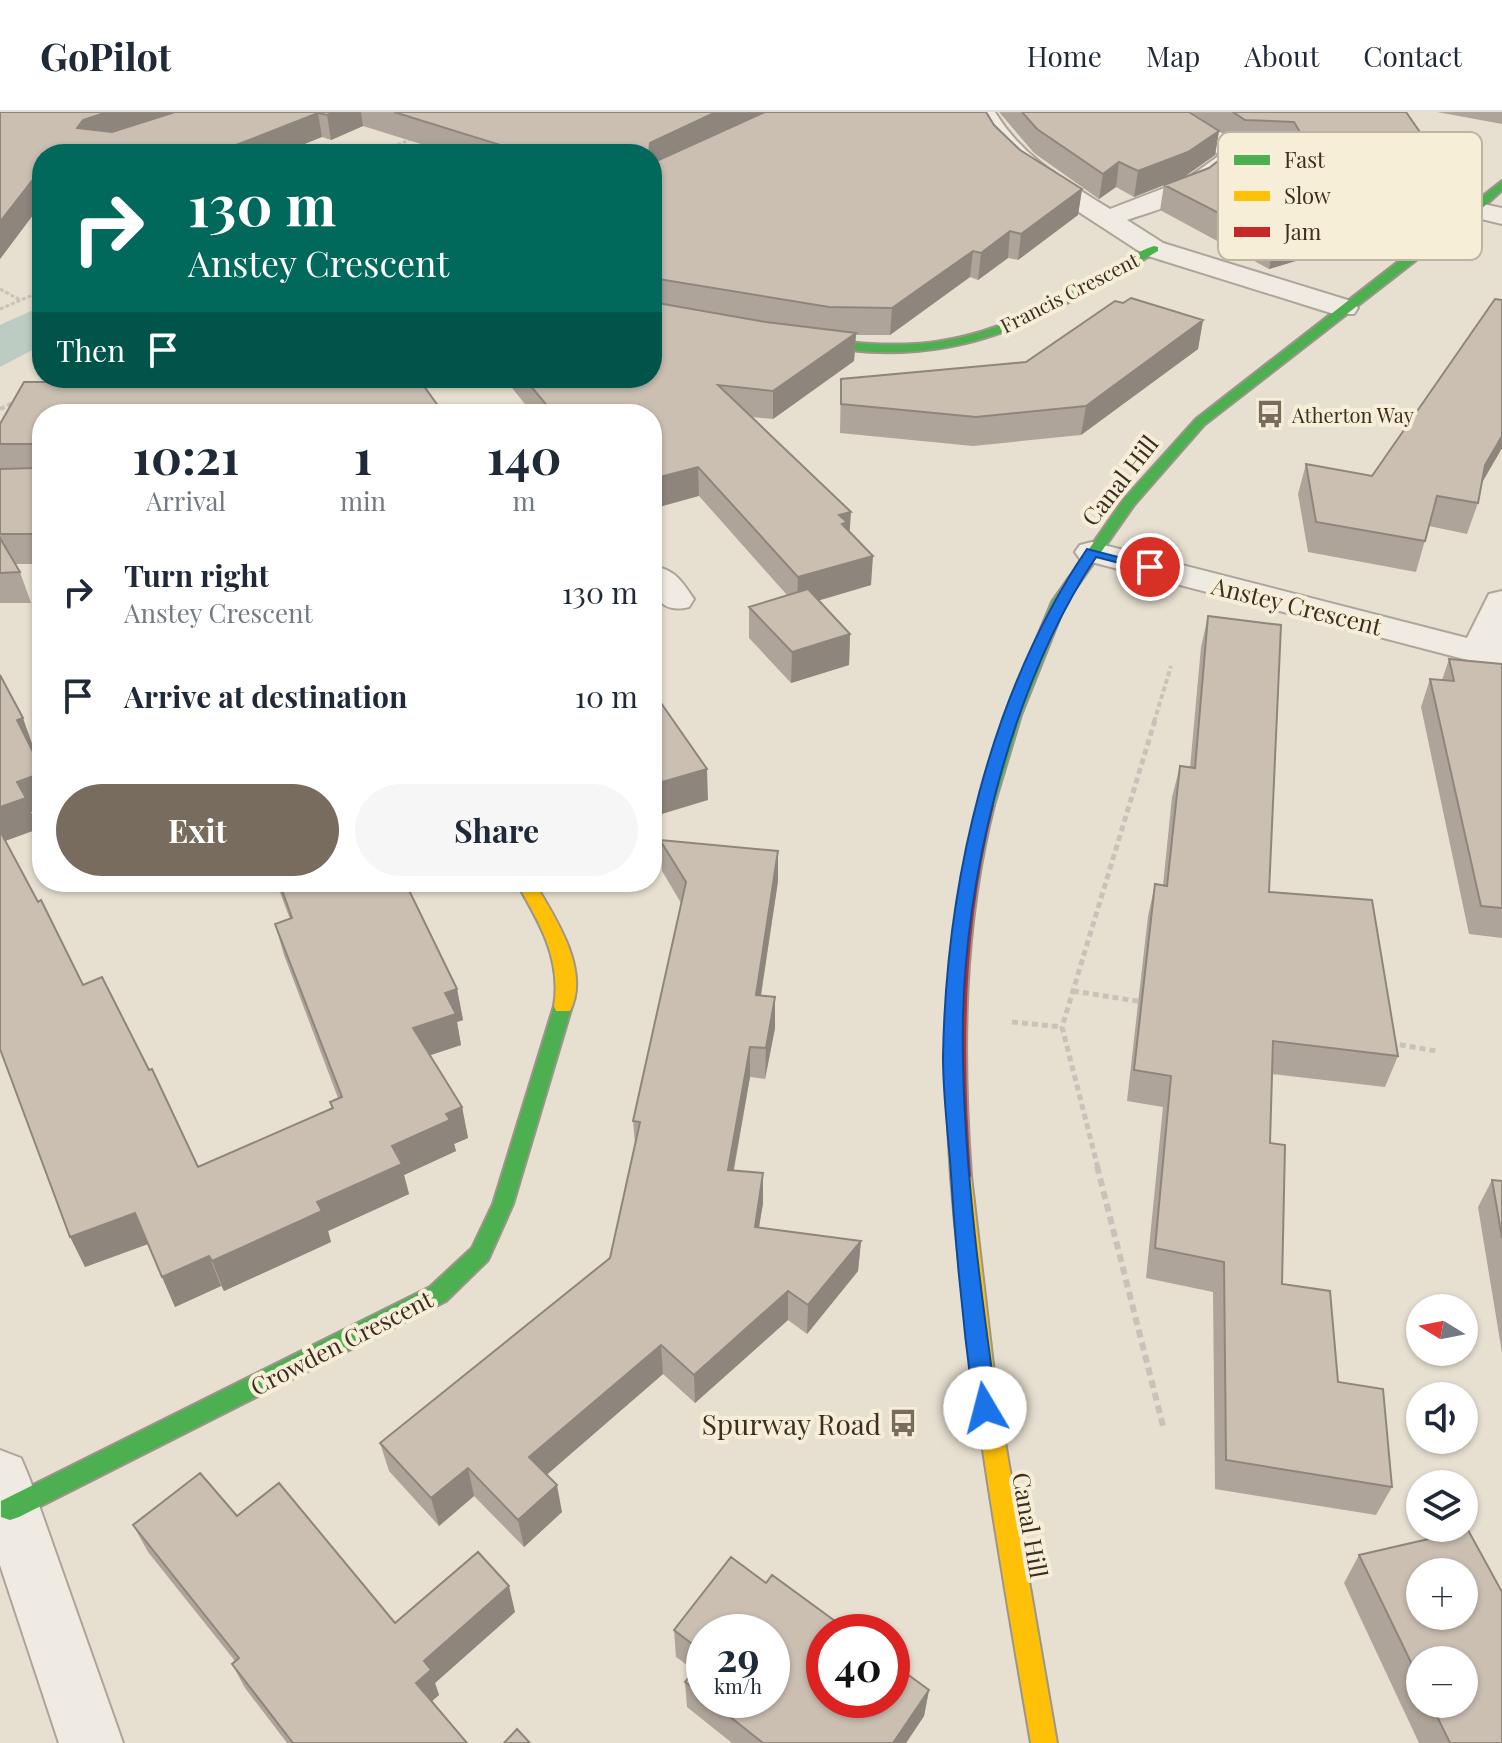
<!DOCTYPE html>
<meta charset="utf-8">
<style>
:root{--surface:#fff;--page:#f6f6f7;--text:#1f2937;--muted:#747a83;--line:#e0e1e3;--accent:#786c5e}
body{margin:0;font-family:"Playfair Display",serif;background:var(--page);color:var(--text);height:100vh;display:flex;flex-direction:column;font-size:30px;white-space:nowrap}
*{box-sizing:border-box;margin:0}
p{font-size:26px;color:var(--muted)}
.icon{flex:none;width:44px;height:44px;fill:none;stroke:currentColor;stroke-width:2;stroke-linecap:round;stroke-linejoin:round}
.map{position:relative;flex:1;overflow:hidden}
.details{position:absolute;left:32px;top:292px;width:630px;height:488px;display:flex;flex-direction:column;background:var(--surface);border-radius:32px;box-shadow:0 2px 6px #0004}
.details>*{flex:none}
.guide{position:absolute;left:32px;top:32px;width:630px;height:244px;border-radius:32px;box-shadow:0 2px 6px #0004;background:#00695c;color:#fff;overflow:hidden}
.needle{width:52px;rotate:280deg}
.buttons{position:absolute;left:1406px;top:1182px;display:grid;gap:16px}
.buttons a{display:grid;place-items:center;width:72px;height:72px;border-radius:50%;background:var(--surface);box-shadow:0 2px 6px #0004;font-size:40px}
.speed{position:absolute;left:686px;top:1502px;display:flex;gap:16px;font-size:40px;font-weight:700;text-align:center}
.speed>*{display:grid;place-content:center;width:104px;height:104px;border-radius:50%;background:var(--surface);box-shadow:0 2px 6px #0004;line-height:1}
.speed small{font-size:20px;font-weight:400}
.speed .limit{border:12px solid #d22;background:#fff;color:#111}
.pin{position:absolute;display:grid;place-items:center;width:68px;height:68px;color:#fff;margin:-34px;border:4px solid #fff;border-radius:50%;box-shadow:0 2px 8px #0007}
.me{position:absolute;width:88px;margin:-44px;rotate:352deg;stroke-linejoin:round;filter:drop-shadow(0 0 6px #0008)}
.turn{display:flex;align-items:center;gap:28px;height:168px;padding:0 24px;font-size:36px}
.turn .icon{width:104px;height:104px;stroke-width:2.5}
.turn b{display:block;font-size:56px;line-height:68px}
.then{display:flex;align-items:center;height:76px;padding:0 24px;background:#0003;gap:16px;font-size:30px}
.eta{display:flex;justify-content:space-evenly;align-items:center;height:136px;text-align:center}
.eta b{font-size:48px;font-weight:700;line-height:56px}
.button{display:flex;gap:16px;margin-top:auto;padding:16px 24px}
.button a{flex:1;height:92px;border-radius:48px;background:var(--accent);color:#fff;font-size:32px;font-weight:700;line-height:92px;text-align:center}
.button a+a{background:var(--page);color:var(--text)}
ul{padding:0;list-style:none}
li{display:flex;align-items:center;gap:24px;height:104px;padding:0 24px}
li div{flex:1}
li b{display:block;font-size:30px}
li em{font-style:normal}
header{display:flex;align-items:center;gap:48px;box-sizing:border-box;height:112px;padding:0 40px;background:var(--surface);border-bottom:2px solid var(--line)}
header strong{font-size:38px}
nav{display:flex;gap:44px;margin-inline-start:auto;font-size:28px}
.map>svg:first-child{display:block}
.water{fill:#bcccc2}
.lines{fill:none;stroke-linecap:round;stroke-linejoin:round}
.street-casing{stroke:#ada599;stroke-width:4}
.fast-casing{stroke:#9c958a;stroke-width:4}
.slow-casing{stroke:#9c958a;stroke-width:4}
.jam-casing{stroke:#9c958a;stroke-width:4}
.path-far3{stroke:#c8c2b9;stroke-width:3;stroke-dasharray:4 2;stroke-linecap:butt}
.path-far2{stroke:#c8c2b9;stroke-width:4;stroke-dasharray:5 3;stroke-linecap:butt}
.path-far1{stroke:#c8c2b9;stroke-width:5;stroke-dasharray:6 4;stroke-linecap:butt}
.path{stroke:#c8c2b9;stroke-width:6;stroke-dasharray:8 5;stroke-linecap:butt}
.street{fill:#efebe3;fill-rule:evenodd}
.fast{fill:#4caf50;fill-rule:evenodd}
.slow{fill:#ffc107;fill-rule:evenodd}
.jam{fill:#c62828;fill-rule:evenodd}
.wall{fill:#afa499;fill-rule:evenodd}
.shaded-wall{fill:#8e867d}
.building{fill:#cbbfb2;stroke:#8e867d;stroke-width:2;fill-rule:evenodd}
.route{fill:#1a73e8;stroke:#114b97;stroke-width:2}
.labels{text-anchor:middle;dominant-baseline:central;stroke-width:8;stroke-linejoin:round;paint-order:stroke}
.far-street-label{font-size:20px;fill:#3d2e20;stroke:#f7eed8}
.far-poi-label{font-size:20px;fill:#3d2e20;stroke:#f7eed8;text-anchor:start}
.street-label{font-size:24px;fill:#3d2e20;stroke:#f7eed8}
.near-poi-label{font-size:28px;fill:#3d2e20;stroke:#f7eed8;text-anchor:end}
.key{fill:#f7eed8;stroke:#bfb4a1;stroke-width:2}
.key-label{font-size:22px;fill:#3d2e20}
</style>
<header>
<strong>GoPilot</strong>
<nav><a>Home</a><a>Map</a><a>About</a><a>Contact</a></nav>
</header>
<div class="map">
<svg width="1502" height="1631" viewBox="0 0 1502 1631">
<rect width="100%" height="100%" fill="#e7e0d1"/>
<path class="water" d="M42 194V233L0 255V213Z"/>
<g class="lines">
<defs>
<path id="street" d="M971 0H995C1023 46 1065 69 1110 97L1185 68 1220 43 1179 18 1160 1C1186 0 1229 19 1245 42 1219 80 1169 94 1127 108L1163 131 1354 190 1358 196 1354 202H1334L1145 143 1019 61 994 36Z
M1474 90 1502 96V112L1465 103 1461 98 1465 93Z
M1092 430 1467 526 1489 482 1502 479V557L1080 447 1075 440 1080 433Z
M661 456C678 461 684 473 694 487L689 495C661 502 652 484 652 459Z
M0 1338 21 1346 29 1365 123 1631H59L0 1453Z"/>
<path id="fast" d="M1502 69V78L1478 100 1204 313 1134 393 1066 490 1021 603 994 693 992 697H980L978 693 1005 603 1052 490 1124 387 1196 307Z
M1154 134 1158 135V139C1053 200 975 252 849 238 831 236 803 237 789 227L795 223C909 241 965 237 1068 182 1096 167 1124 144 1154 134Z
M563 887 570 889 572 894 513 1092 488 1148 446 1189 19 1405 10 1408 1 1405V1389L430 1175 472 1136 493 1092 554 894 556 889Z"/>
<path id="slow" d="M516 770H534C554 804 591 858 570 899H556L554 894C562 848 539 809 516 770Z
M961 1056 968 1058 971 1064 996 1278 1057 1631H1031C999 1443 966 1255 951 1064L954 1058Z"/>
<path id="jam" d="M986 688 994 693C963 816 962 938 971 1064L968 1070 961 1072 954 1070 951 1064C942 938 945 816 978 693Z"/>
</defs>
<use href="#street" class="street-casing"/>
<use href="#fast" class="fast-casing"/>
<use href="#slow" class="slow-casing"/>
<use href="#jam" class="jam-casing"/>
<path class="path-far3" d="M375 42 414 26
M0 177 20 188
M0 197 42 179"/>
<path class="path-far2" d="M0 297 17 289
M1154 610 1171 554"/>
<path class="path-far1" d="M1073 879 1143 890
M1012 910 1062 915
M1390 931 1436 939
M1098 1056 1062 915 1155 608"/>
<path class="path" d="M1097 1054 1163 1314"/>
<use href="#street" class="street"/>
<use href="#fast" class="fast"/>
<use href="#slow" class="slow"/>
<use href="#jam" class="jam"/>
</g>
<path class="wall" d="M0 0H986L994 13 1020 38 1082 77 1078 103 1018 148 1008 146 978 168 970 165 890 223H856L854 249 773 307 751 305 850 420 871 473 819 488 850 522 849 553 791 571 749 526V495L787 483 699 384 652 302H533L504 266H652V42H453L363 14 331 28 322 25 42 42V91L0 147Z
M999 0H1189L1217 17 1191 0H1406L1422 42 1415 67 1404 75 1411 105 1347 125 1345 134 1269 157 1160 98 1164 73 1209 56 1240 32 1219 19 1215 43 1184 65 1134 85 1116 75 1099 87 1034 41Z
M1437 0H1502V12Z
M1502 188V336L1482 371 1478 391 1467 422 1429 414 1416 460 1308 440 1298 382 1306 352 1372 364Z
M1123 191 1203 208 1198 237 1081 323 973 334 840 321 841 267 1026 250Z
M42 302V452H15L20 460 31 491H0V312Z
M1208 504 1269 780 1398 944 1385 975 1272 962 1270 1031 1282 1172 1338 1270 1392 1375 1376 1403 1215 1377 1213 1180 1146 1166 1163 995 1127 989 1148 804 1155 772 1163 773 1172 685 1180 654 1190 656 1201 535Z
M1449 547 1502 552V826L1469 822 1421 595 1430 567 1442 568Z
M0 563 34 637 32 638 42 658V696L31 700 38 717 5 729 83 873 198 1055 332 997 330 990 338 986 284 843 275 812 290 807 276 770H405L457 877 463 908 457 910 461 933 430 943 462 995 468 1026 454 1032 456 1039 404 1063 409 1082 328 1119 331 1130 224 1179 221 1174 175 1195 148 1132 85 1155 0 937Z
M660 728 778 769 761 884 775 916 765 967 750 965 734 1058 763 1091 759 1115 861 1129 858 1159 807 1222 788 1208 695 1291 663 1262 547 1362 562 1400 524 1435 474 1384 439 1414 389 1359 380 1331 610 1146 635 1031 633 1009 681 791 662 759Z
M1492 1068 1502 1069V1241L1478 1095Z
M237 1404 395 1511 515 1500 435 1571 439 1583 432 1589 467 1631H287L245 1576 232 1552 235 1549 148 1440 133 1413Z
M1359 1443 1502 1631H1419L1344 1471ZM1420 1548 1464 1592H1420Z
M766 1471 929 1578 924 1604 906 1631H732L687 1595 685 1570 694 1558 676 1545 674 1518ZM704 1520 772 1588H704Z"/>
<path class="shaded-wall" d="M107 0H189L89 32 77 16 83 8Z
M335 0H361L363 14 331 28 327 3Z
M716 0H767L652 56V42H649L650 31Z
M318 1 322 25 280 42H213Z
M1219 19 1215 43 1184 65 1134 85 1138 59Z
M1422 42 1415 67 1381 91 1418 79 1411 105 1347 125 1345 134 1269 157 1275 130 1341 103 1382 69Z
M1119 50 1116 75 1099 87 1103 62Z
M35 65 42 91 0 147V110Z
M1082 77 1078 103 1018 148 1021 122Z
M1010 119 1008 146 978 168 981 141Z
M973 139 970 165 890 223 892 196Z
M1203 208 1198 237 1081 323 1086 294Z
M856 221 854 249 773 307V279Z
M1502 324V336L1475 382 1485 353Z
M698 355 699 384 652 397V367Z
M851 400 849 430 839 403Z
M873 444 871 473 797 495 798 465Z
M850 522 849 553 791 571 792 540Z
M23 606 34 637 29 639 17 608Z
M707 657 708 688 652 705V673Z
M42 661V696L31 700 38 717 2 730 0 725V695L17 670Z
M778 739V769L756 914V883Z
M457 877 463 908 457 910 461 933 419 947 413 916 445 881Z
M775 885V916L765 967 766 936Z
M750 935V965L728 1088V1058Z
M462 995 468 1026 454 1032 456 1039 404 1063 409 1082 328 1119 331 1130 224 1179 212 1149 317 1090 392 1034 446 1002Z
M763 1061V1091L754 1145 755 1115Z
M135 1101 148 1132 85 1155 70 1125Z
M861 1129 858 1159 807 1222 808 1193Z
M209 1144 221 1174 175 1195 162 1165Z
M788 1179V1208L695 1291 694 1263Z
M661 1233 663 1262 535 1373 529 1345Z
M468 1356 474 1384 439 1414 431 1386Z
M557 1373 562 1400 524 1435 518 1408Z
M509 1474 515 1500 435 1571 439 1583 425 1595 416 1571 424 1549Z
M929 1578 924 1604 906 1631H893Z"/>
<path class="building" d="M0 0H107L83 8 77 16 112 20 175 0H335L327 3 318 1 213 42H42V65H35L0 110Z
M394 0H716L650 31 649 42H501L513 37Z
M765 0H986L994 13 1020 38 1082 77 1021 122 1010 119 981 141 973 139 892 196 829 195 652 166V51Z
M1022 0H1189L1219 19 1188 40 1138 59 1119 50 1103 62 1037 17Z
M1233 0H1406L1422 23V42L1382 69 1418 79 1341 103 1351 108 1275 130 1164 73 1209 56 1246 27 1294 26 1300 20 1294 10 1245 8Z
M1131 186 1203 208 1086 294 976 305 841 292V267L1026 250 1115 189 1123 191Z
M1495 187 1502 188V324L1485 353 1478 391 1437 384 1425 429 1316 410 1306 352 1372 364Z
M652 190 766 210 856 221 773 279 718 273 851 400 839 403 847 410 842 412 873 444 798 465 698 355 652 367V302H554L524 266H652Z
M53 266H418L444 302H42V422H0V357L34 356 35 332H0V312L24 270H51Z
M0 426 20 460 0 461Z
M808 477 850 522 792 540 749 495Z
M1208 504 1281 513 1269 780 1372 788 1398 944 1273 929 1270 1031 1285 1033 1282 1172 1330 1179 1338 1270 1383 1277 1392 1375 1226 1348 1224 1150 1155 1136 1171 964 1134 958 1155 772 1167 774 1180 654 1195 656Z
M1449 547 1502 552V796L1481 794 1430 567 1454 569Z
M0 563 23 606 17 608 42 658V661L17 670 26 686 0 695Z
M652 578 707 657 652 673Z
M0 719 38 790 41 788 83 873 102 865 149 958 152 957 198 1055 333 996 330 990 342 985 275 812 292 806 279 770H405L457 877 445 881 456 902 413 916 462 995 446 1002 450 1008 392 1034 402 1052 317 1090 322 1099 212 1149 209 1144 162 1165 135 1101 70 1125 0 937Z
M660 728 778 739 756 883 775 885 766 936 750 935 728 1058 763 1061 755 1115 861 1129 808 1193 788 1179 694 1263 661 1233 529 1345 557 1373 518 1408 468 1356 431 1386 380 1331 610 1146 640 1010 633 1009 686 770Z
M1492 1068 1502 1069V1126Z
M200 1361 237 1404 279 1371 395 1511 478 1440 509 1474 424 1549 431 1558 416 1571 467 1631H293L232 1552 239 1546 133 1413Z
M1468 1418 1502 1480V1631H1450L1431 1592H1464V1548H1420V1569L1359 1443ZM1420 1460H1464V1504H1420Z
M731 1445 766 1471 772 1463 850 1520H824V1588H892V1551L929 1578 893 1631H763L709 1588H772V1520H704V1541L674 1518Z
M704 1546V1584L685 1570Z
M517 1617 530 1631H504Z"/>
<path class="route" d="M1087 437 1157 455 1150 459 1096 445C1006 582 959 784 963 947 965 1063 981 1181 997 1296L994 1303 985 1306 977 1303 974 1296C963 1213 955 1131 950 1048 947 1014 943 979 943 945 946 771 989 582 1087 437Z"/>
<defs>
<symbol id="bus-bare" viewBox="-9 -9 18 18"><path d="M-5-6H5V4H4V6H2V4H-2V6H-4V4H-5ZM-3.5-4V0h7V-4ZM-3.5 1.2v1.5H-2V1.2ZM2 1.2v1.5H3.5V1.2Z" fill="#786c5e" stroke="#f7eed8" stroke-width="2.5" paint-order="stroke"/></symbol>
</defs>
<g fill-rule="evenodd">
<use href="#bus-bare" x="1250" y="282" width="40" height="40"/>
<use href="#bus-bare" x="883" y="1291" width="40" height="40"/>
</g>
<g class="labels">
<g class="far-street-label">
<text transform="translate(1069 180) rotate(-27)">Francis Crescent</text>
</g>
<g class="far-poi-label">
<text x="1292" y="302">Atherton Way</text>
</g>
<g class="street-label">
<text transform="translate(1119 368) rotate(-52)">Canal Hill</text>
<text transform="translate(1297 493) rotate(14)">Anstey Crescent</text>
<text transform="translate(341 1230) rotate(-27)">Crowden Crescent</text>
<text transform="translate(1031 1413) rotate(80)">Canal Hill</text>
</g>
<g class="near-poi-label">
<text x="881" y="1311">Spurway Road</text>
</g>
</g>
<rect x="1218" y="20" width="264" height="128" rx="12" class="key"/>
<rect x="1234" y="43" width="36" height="10" fill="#4caf50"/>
<rect x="1234" y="79" width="36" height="10" fill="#ffc107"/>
<rect x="1234" y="115" width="36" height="10" fill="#c62828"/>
<g class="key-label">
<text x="1284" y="56">Fast</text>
<text x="1284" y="92">Slow</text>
<text x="1284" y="128">Jam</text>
</g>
</svg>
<div class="buttons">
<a><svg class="needle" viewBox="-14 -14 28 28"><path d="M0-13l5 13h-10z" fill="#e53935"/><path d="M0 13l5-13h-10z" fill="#747a83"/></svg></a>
<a><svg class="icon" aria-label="sound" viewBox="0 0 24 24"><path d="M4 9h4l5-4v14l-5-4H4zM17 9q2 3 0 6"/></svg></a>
<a><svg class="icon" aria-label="layers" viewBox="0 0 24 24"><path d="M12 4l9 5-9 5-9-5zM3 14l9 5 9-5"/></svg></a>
<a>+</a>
<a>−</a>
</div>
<div class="speed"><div>29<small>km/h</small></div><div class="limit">40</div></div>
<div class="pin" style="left:1150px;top:455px;background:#d93025"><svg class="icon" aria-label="arrive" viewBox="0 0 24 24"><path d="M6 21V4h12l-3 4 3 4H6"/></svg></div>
<svg class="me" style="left:985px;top:1296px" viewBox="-20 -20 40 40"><circle r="19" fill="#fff"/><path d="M0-13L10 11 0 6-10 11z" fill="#1a73e8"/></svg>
<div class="guide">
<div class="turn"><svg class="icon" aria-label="right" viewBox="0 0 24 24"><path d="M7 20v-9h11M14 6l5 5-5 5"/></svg><div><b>130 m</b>Anstey Crescent</div></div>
<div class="then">Then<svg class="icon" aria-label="arrive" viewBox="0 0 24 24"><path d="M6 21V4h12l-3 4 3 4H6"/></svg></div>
</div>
<section class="details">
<div class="eta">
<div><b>10:21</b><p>Arrival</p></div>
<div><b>1</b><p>min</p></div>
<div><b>140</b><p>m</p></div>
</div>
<ul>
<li><svg class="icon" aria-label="right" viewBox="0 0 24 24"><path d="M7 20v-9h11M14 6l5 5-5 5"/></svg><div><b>Turn right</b><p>Anstey Crescent</p></div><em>130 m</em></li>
<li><svg class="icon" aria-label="arrive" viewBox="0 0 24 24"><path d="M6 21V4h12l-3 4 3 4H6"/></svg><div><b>Arrive at destination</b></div><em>10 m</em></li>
</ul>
<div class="button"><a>Exit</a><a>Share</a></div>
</section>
</div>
